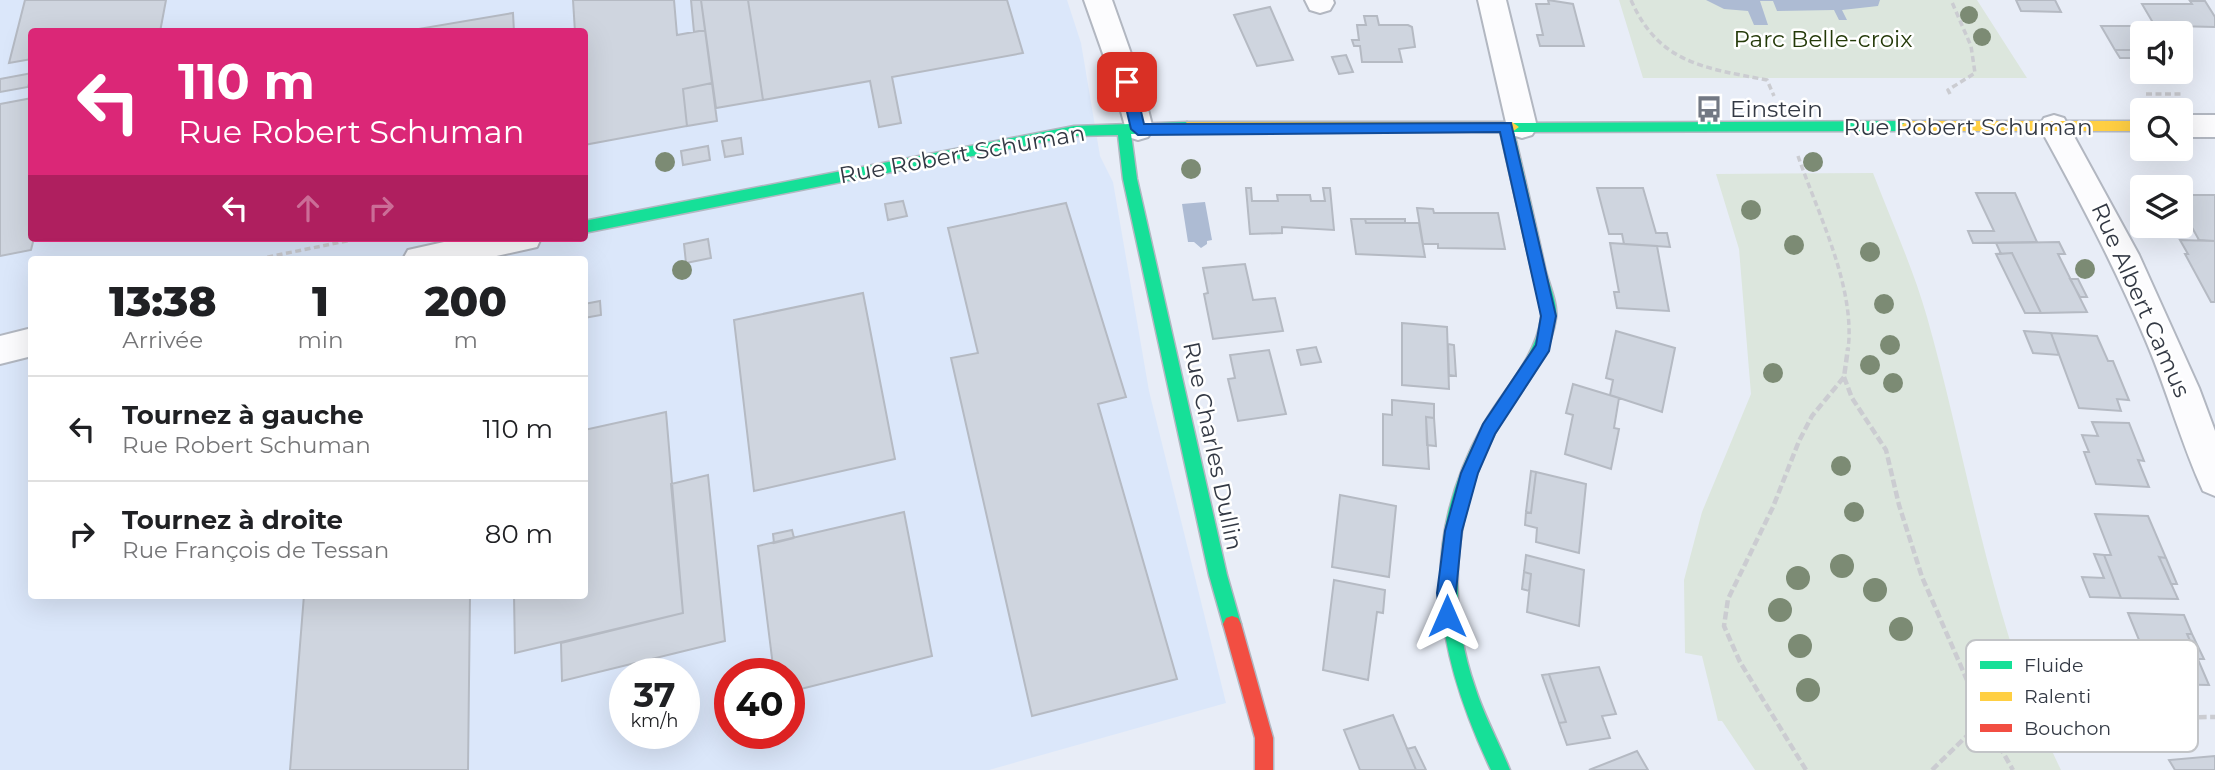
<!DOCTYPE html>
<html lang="fr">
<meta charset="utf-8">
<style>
:root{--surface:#fff;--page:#f2f2f2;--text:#202124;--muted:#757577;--line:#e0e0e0}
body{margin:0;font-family:Montserrat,sans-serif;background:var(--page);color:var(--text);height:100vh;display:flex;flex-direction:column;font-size:26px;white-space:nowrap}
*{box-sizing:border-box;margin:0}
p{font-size:23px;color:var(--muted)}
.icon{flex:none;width:38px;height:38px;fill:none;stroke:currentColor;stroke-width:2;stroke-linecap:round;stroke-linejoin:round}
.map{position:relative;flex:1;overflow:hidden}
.details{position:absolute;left:28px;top:256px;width:560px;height:343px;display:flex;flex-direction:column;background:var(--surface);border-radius:7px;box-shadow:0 7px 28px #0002}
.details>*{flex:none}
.banner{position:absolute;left:28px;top:28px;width:560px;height:214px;border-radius:7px;box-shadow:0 7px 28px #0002;background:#db2777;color:#fff;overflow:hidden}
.tools{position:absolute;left:2130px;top:21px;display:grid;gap:14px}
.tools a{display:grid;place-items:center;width:63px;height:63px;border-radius:7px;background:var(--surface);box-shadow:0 7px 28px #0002;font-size:35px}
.speed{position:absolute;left:609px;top:658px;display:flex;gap:14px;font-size:35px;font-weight:700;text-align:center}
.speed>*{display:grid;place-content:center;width:91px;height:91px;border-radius:50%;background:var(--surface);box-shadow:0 7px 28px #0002;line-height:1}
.speed small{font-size:18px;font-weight:400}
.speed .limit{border:10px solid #d22;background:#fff;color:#111}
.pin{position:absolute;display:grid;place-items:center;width:60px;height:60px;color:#fff;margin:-30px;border-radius:14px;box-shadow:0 4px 10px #0006}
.me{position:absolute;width:77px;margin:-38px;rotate:0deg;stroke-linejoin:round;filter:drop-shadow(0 0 5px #0008)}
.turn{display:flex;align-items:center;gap:24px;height:147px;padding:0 35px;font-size:32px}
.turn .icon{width:91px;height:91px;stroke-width:2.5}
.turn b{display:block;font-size:49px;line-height:60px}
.lanes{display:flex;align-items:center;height:66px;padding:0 35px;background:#0003;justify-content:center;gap:35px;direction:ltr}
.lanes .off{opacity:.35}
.eta{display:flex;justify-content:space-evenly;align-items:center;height:119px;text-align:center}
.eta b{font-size:42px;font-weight:800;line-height:49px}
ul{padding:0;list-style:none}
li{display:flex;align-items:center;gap:21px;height:105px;padding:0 35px;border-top:2px solid var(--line)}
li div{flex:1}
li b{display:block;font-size:26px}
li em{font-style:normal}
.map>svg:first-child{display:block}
.built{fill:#dbe7fa;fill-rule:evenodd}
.green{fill:#dce6dd}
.water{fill:#adbbd3}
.building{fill:#cfd5df;stroke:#b5bac3;stroke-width:2}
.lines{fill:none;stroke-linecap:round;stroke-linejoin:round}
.street-casing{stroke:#b2b7c1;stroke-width:4}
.fast-casing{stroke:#b2b7c1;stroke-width:3}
.slow-casing{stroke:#b2b7c1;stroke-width:3}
.jam-casing{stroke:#b2b7c1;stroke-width:3}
.path-far1{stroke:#cbccd1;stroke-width:3.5;stroke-dasharray:6 3.5;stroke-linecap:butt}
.path{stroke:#cbccd1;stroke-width:4.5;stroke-dasharray:8 3.5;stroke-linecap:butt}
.street{fill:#fcfcfe;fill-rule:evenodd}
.fast{fill:#16e098;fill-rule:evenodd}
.slow{fill:#ffcf43;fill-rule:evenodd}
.jam{fill:#f24e42;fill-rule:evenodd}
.tree{fill:#7c8b74}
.route{fill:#1a73e8;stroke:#114b97;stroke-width:2}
.labels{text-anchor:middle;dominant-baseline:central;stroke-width:5;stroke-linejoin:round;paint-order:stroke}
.park-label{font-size:23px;fill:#243a09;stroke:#fff}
.poi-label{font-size:23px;fill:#333944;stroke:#fff;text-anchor:start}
.street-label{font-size:23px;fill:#333944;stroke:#fff}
.key{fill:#fff;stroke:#c2c4c7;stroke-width:2}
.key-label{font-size:19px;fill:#333944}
</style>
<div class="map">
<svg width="2215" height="770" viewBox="0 0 2215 770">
<rect width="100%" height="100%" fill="#e8edf7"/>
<path class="built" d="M0 0H1067L1081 43 1100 156 1113 182 1149 391 1226 703 989 770H0ZM32 32H584V238H32ZM32 259H584V595H32ZM625 674H684V733H625ZM730 674H789V733H730Z"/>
<path class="green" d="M1619 0H1977L2027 78H1643Z
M1873 173C1891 220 1913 268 1927 317 1970 469 1991 628 2061 770H1755L1722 721H1718L1702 656 1685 653 1684 580 1702 512 1751 394 1739 249 1716 174Z"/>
<path class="water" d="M1706 0H1880L1878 6 1842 10 1847 20H1839L1834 10 1777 11 1773 1H1760L1768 25H1754L1748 11 1724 9Z
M1205 202 1212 240 1207 241V244L1201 248 1194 242H1188L1182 204Z"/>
<path class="building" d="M25 0H166L160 32H32V59L9 63Z
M573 0H674L677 35 705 30 712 83 683 89 687 126 584 145V32H575Z
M691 0H701L705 30 694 32Z
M701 0H748L763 100 716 108Z
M748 0H1007L1023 53 892 77 901 123 879 127 870 81 763 100Z
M1548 0 1573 4 1584 46H1540L1537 35H1543L1536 4H1549Z
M2016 0H2055L2061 12 2021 11Z
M2190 1H2205L2215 17V27L2174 26 2178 33H2159L2142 4H2192Z
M1270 7 1293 60 1257 66 1234 15Z
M513 13 514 32H418V29Z
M1364 16H1377L1379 25H1408L1412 27 1415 47 1399 49 1402 62H1362L1360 46H1354L1352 40H1359L1357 25H1366Z
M2101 26H2155L2159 33H2142V50H2115Z
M2115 50H2142V58H2120Z
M1346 55 1353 72 1339 74 1332 57Z
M32 73 28 87 0 92V79Z
M712 83 717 121 687 126 683 89Z
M32 98V238H34L31 250 0 256V104Z
M741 138 743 154 725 157 722 141Z
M708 146 710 160 683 165 681 151Z
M1246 188H1251L1252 201H1278L1277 195H1310L1311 201H1325L1323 188H1330L1334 230 1282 227V233L1250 234Z
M1597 188H1643L1656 233H1667L1670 247 1624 244 1622 234H1609Z
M1976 193H2015L2037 242 1973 243 1968 231H1994Z
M2180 195H2215V241L2199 240 2180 206Z
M903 201 907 216 888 220 885 204Z
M1066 203 1126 397 1098 404 1177 679 1032 716 951 358 978 353 948 228Z
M1417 208 1433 209 1434 213H1498L1505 249 1438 248V244H1423Z
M1351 219H1365L1366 223H1419L1425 257 1356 254Z
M1365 219H1405V223H1366Z
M708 239 711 258 686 263 684 244Z
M2180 240 2215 241V302H2211L2185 254H2188Z
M2059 242 2065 254H2058L2087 312 2041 313 2012 253 2001 254 1996 243Z
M1610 243 1657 246 1669 311 1617 308 1614 292H1619Z
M2012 253 2041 313H2025L1996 254Z
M1245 264 1253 300 1275 298 1283 331 1213 339 1204 294 1208 293 1203 268Z
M2070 279H2078L2087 297H2080Z
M863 293 895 459 754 491 734 320Z
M600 301 601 315 584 318V304Z
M1402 323 1447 327 1449 389 1402 385Z
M1616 331 1675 348 1662 412 1610 395 1613 380 1606 378Z
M2024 331 2051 333 2059 355 2033 353Z
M2051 333 2097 336 2108 361H2113L2129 400 2117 399 2121 411 2079 408Z
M1448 344 1454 345 1456 376 1449 375Z
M1316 347 1321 362 1301 365 1297 350Z
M1269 350 1286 414 1238 421 1228 379 1235 378 1230 355Z
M1573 384 1619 398 1614 428 1619 429 1611 469 1565 454 1573 415 1566 413Z
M1392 400 1434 404V418L1426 417 1429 469 1383 465V414L1392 415Z
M666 412 683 613 515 653 514 595H584V430Z
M1426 417 1434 418 1436 446 1427 445Z
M2092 422 2129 423 2144 461 2138 460 2149 487 2096 484 2084 452H2089L2082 435 2098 436Z
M1531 471 1536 472 1531 513 1526 512Z
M1536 472 1586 484 1579 553 1536 542 1537 528 1525 525 1526 512 1531 513Z
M708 475 725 641 562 681 561 643 683 613 671 484Z
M1340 495 1396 506 1389 577 1332 567Z
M904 512 932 656 789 692V674H774L758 546Z
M2095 514 2148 516 2166 558 2159 557 2178 599 2121 598 2104 555H2111Z
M792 530 794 538 774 543 773 534Z
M2094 554 2104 555 2121 598 2090 597 2082 577 2104 578Z
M1526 555 1584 570 1579 626 1527 612 1531 574 1524 572Z
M2159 557 2166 558 2177 584H2171Z
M1524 572 1531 574 1529 591 1522 589Z
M1334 580 1385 590 1383 613 1377 612 1368 680 1323 670Z
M304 595H470L468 770H290Z
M2128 613 2184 615 2192 634H2187L2209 685 2157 684Z
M2187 634H2192L2204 659H2198Z
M1599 667 1616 714 1602 716 1610 738 1567 745 1559 723 1566 722 1549 674Z
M1549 674 1566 722 1559 723 1542 675Z
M1393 715 1416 770H1360L1344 730Z
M1415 747 1426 770H1416L1407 749Z
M1637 751 1648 770H1589Z
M2215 756V770H2175L2169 760Z"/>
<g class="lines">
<defs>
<path id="street" d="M1084 0H1112L1141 82 1153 129 1148 137 1138 140 1128 137 1113 82Z
M1305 0H1333L1334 3 1330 10 1320 13 1310 10Z
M1478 0H1506L1537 127 1532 135 1522 138 1512 135 1507 127Z
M2054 115 2064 118 2139 255 2199 388 2215 431V496L2203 491C2181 443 2167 390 2146 341 2115 267 2078 197 2039 126L2044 118Z
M2180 115H2215V137H2180Z
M462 238H541L537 247 483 259H403L408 250Z
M32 328V356L0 364V336Z"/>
<path id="fast" d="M1907 121 1914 126 1907 131 1514 132C1525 179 1536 225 1546 272 1550 286 1558 305 1556 318 1550 362 1514 397 1494 435 1454 513 1446 604 1475 687 1484 716 1499 742 1510 770H1491C1435 651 1416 546 1483 425 1502 391 1535 359 1541 319 1543 305 1535 286 1532 272 1521 224 1510 175 1499 127L1501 123Z
M1187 122 1194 127 1187 132 1131 134 1137 179 1227 575 1241 624 1238 630 1232 632 1226 630 1223 624 1209 575 1123 179 1118 135 1074 136 584 233V221L1074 126Z"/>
<path id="slow" d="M1907 121H2142V131H1907L1900 126Z
M1187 122H1512L1519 127 1512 132H1187L1180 127Z"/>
<path id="jam" d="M1232 616 1238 618 1241 624 1273 738V770H1255V738L1223 624 1226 618Z"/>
</defs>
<use href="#street" class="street-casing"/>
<use href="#fast" class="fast-casing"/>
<use href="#slow" class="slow-casing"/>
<use href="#jam" class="jam-casing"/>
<path class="path-far1" d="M1631 0C1659 64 1705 68 1767 80L1774 96
M1950 94 1948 90 1975 73 1971 46 1951 0
M2146 94H2183
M1798 156C1818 214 1856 288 1848 350
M258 259 361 238"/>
<path class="path" d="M1844 377 1852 398 1886 450 1899 505 1922 577 1984 719 2013 770
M1806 770 1740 662 1724 626 1728 599 1773 507 1799 441 1812 416 1844 377 1848 348
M1932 770 1984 719 2215 717"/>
<use href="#street" class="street"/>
<use href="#fast" class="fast"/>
<use href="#slow" class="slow"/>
<use href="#jam" class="jam"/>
</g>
<g class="tree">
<circle cx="1969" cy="15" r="9"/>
<circle cx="1982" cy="37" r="9"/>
<circle cx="665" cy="162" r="10"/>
<circle cx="1813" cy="162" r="10"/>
<circle cx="1191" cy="169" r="10"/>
<circle cx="1751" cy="210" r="10"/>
<circle cx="1794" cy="245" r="10"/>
<circle cx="1870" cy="252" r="10"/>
<circle cx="2085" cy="269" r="10"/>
<circle cx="682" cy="270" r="10"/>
<circle cx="1884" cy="304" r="10"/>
<circle cx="1890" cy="345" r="10"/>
<circle cx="1870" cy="365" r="10"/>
<circle cx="1773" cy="373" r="10"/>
<circle cx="1893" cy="383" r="10"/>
<circle cx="1841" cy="466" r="10"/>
<circle cx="1854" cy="512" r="10"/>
<circle cx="1842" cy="566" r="12"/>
<circle cx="1798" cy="578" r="12"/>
<circle cx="1875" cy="590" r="12"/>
<circle cx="1780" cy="610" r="12"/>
<circle cx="1901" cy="629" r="12"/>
<circle cx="1800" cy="646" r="12"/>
<circle cx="1808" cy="690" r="12"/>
</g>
<path class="route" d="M1127 77 1134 82 1144 124 1511 123 1556 316 1549 351 1495 434 1478 473 1462 531 1453 622 1447 625 1440 622 1437 593 1445 531 1461 473 1483 424 1536 345 1541 316 1500 132 1138 135 1131 129 1120 82Z"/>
<defs>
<symbol id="bus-bare" viewBox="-9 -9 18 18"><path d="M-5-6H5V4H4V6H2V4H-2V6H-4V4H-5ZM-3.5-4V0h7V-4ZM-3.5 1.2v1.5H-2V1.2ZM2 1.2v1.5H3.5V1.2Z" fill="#727883" stroke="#fff" stroke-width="2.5" paint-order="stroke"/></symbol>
</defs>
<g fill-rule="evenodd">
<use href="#bus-bare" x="1690" y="90" width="38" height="38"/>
</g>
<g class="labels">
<g class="park-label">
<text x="1823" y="39">Parc Belle-croix</text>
</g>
<g class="poi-label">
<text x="1730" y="109">Einstein</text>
</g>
<g class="street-label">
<text x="1968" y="127">Rue Robert Schuman</text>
<text transform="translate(962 154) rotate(-10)">Rue Robert Schuman</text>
<text transform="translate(2141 300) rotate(66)">Rue Albert Camus</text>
<text transform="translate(1213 446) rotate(78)">Rue Charles Dullin</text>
</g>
</g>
<rect x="1966" y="640" width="232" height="112" rx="10" class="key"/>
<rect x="1980" y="661" width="32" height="8" fill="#16e098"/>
<rect x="1980" y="692" width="32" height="9" fill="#ffcf43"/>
<rect x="1980" y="724" width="32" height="8" fill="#f24e42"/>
<g class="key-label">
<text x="2024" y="672">Fluide</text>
<text x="2024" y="703">Ralenti</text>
<text x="2024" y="735">Bouchon</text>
</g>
</svg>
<div class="tools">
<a><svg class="icon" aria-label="sound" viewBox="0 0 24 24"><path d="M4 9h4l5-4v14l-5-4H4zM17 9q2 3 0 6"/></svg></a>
<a><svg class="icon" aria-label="search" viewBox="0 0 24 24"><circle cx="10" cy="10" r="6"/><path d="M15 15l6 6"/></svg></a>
<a><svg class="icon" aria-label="layers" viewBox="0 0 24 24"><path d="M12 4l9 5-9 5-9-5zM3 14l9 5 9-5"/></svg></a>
</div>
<div class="speed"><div>37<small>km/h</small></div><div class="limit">40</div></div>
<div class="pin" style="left:1127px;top:82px;background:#d93025"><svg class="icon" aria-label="arrive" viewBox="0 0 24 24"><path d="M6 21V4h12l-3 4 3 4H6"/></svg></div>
<svg class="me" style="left:1447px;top:616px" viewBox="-20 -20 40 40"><path d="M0-17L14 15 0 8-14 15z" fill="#1a73e8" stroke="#fff" stroke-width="4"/></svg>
<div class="banner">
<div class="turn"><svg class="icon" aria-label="left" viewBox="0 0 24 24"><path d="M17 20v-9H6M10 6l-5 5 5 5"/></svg><div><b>110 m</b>Rue Robert Schuman</div></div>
<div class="lanes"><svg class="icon" aria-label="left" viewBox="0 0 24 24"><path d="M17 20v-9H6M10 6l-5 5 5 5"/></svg><svg class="icon off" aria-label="ahead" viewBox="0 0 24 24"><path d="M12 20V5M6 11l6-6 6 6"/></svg><svg class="icon off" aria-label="right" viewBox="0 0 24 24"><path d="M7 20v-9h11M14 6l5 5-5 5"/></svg></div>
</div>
<section class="details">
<div class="eta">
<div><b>13:38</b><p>Arrivée</p></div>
<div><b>1</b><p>min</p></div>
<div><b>200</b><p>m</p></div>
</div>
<ul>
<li><svg class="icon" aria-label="left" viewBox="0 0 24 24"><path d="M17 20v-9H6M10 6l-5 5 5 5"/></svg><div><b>Tournez à gauche</b><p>Rue Robert Schuman</p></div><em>110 m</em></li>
<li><svg class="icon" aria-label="right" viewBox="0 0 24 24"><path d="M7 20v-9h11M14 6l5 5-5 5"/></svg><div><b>Tournez à droite</b><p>Rue François de Tessan</p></div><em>80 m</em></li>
</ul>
</section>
</div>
